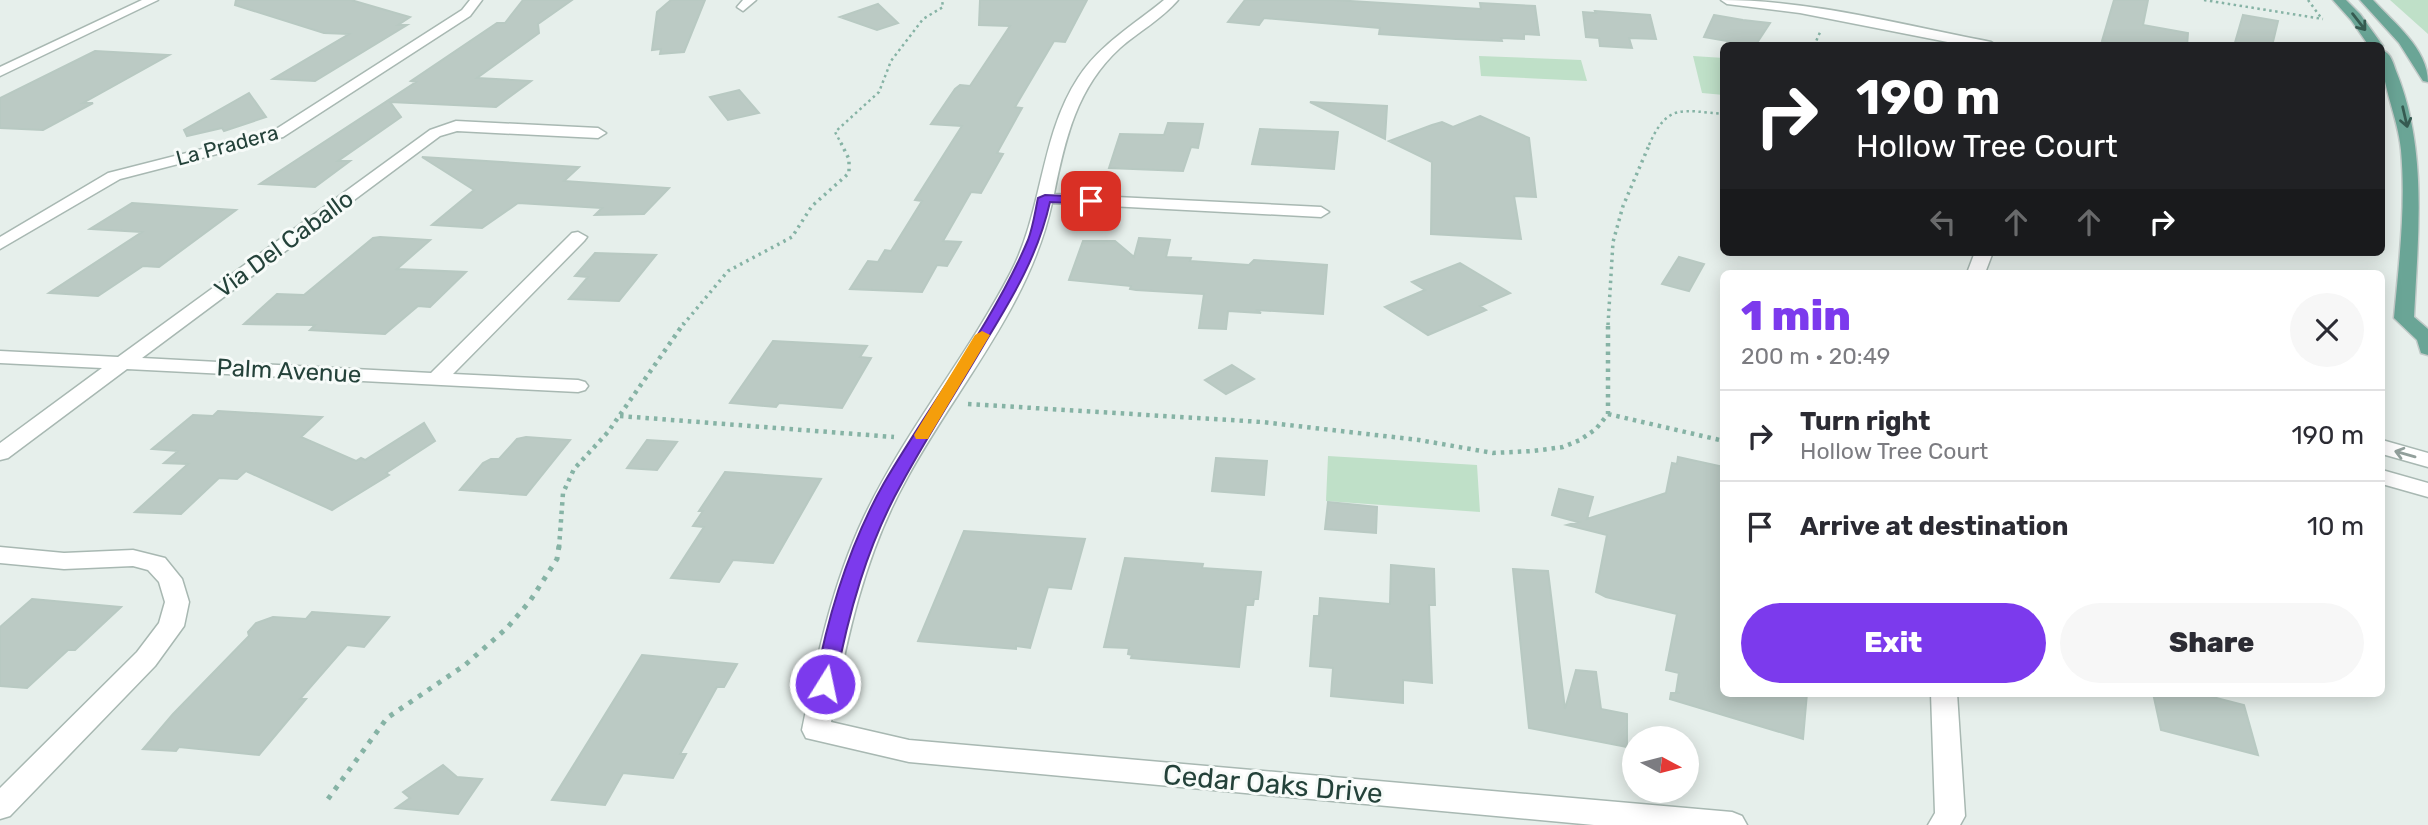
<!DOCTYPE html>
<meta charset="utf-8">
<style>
:root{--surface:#fff;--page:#f7f7f7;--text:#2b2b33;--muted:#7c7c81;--line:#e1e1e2;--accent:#7c3aed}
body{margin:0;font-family:Rubik,sans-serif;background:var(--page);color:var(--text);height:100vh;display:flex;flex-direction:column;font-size:26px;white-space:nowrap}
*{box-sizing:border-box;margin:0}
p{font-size:23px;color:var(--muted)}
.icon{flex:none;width:38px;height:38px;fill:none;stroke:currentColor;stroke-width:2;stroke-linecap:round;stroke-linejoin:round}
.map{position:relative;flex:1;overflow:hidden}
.details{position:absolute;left:1720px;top:270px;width:665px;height:427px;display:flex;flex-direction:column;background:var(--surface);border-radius:10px;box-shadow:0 4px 18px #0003}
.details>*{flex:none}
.hud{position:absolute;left:1720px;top:42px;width:665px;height:214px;border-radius:10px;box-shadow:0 4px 18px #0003;background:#202124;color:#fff;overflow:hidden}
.needle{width:46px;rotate:97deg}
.fabs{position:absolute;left:1622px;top:726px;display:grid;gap:14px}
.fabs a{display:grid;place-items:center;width:77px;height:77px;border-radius:50%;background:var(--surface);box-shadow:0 4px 18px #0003;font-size:35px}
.pin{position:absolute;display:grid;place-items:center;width:60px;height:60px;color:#fff;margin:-30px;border-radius:14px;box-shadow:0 4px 10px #0006}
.me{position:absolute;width:77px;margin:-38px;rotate:10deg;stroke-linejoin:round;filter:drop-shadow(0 0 5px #0008)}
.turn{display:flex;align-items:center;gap:24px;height:147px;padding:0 21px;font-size:32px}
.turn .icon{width:91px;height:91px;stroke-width:2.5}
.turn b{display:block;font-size:49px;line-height:60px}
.lanes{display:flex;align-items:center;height:66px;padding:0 21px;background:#0003;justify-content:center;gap:35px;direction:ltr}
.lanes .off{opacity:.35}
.round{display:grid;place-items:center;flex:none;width:74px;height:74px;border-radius:37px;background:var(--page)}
.headline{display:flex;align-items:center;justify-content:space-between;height:119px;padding:0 21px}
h1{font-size:42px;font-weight:800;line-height:52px;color:var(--accent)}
.primary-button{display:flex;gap:14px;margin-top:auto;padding:14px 21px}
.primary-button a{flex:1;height:80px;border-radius:42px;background:var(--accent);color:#fff;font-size:28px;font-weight:800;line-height:80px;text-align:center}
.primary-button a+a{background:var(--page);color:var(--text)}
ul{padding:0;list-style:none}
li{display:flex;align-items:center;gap:21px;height:91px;padding:0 21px;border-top:2px solid var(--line)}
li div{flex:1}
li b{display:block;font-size:26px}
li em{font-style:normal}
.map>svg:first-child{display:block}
.green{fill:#bfe0c8}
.building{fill:#bbcac4;stroke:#b8c9c2;stroke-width:2}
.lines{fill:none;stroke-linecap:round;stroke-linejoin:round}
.minor-casing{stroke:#a8b8b2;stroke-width:3}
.major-casing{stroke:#c2cac8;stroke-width:3}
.path-far3{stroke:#86b3a5;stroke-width:2.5;stroke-dasharray:2.5 3.5;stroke-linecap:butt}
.path-far2{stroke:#86b3a5;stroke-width:3.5;stroke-dasharray:2.5 4.5;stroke-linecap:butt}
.path-far1{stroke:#86b3a5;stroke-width:4.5;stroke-dasharray:3.5 5;stroke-linecap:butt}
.path{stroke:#86b3a5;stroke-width:5;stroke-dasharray:4.5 7;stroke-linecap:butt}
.minor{fill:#fff;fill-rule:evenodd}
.major{fill:#6aa596;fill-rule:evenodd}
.oneway{stroke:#365b51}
.oneway2{stroke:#92a09c}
.route{fill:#7c3aed;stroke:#51269a;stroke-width:2}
.slow{fill:#f59e0b}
.labels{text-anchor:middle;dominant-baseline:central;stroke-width:6;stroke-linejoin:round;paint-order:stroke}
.far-street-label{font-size:21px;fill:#24423a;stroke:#f7fbf9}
.street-label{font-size:24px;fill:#24423a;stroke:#f7fbf9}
.near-street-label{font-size:28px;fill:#24423a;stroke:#f7fbf9}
</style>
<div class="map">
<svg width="2428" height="825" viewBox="0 0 2428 825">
<rect width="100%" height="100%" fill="#e6efeb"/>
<path class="green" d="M2390 0H2428V34Z
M1479 56 1581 60 1587 81 1481 76Z
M1693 56 1724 58V95L1702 93Z
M1328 456 1477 465 1480 512 1326 501Z"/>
<path class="building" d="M236 0H351L410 17 398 25H407L315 81 273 79 349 34 324 33 235 5Z
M523 0H572L538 24 539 33 477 78 531 81 496 107 390 102 401 117 338 161H350L315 187 260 184 416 82 411 81 497 23H505Z
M671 0H705L684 52 660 54 661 49 652 50 657 12Z
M980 0H1087L1065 42 1054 41 1015 107 1022 108 997 153 1003 154 981 193 971 192 943 241 961 242 947 266 937 265 922 292 850 289 868 261 878 262 885 250 891 251 922 201 915 200 962 126 931 124 955 89 960 85 970 86 1010 26 979 25Z
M1245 0H1334L1481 9 1480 3 1535 6 1539 35 1524 34V39L1501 38 1502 41 1456 39 1379 34 1380 28 1264 18 1259 25 1228 22Z
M2114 0H2148L2143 25 2188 33 2187 46H2124L2102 41Z
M878 4 898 23 877 30 840 17Z
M1595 11 1650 15 1656 39 1629 38 1632 48 1600 46 1599 38 1586 37 1583 12 1596 13Z
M1714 15 1743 20 1770 23 1755 46 1704 37Z
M2243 15 2278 21 2272 46H2234Z
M95 51 169 55 83 103H93L43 130 0 128V98Z
M739 90 759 113 728 120 710 97Z
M249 93 266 117 224 131 222 128 187 136 184 130Z
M1310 102 1387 106 1385 139Z
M1480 116 1529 138 1536 197 1514 196 1521 239 1431 234 1432 162 1389 141 1432 125 1442 122 1453 127Z
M1168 123 1203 124 1198 148 1191 147 1183 171 1109 168 1120 134 1164 135Z
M1260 129 1338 132 1334 169 1252 164Z
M422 157 579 167 564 181 669 188 644 214 595 215 602 208 518 203 482 228 432 225 474 190Z
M132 203 236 210 159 267 143 266 98 296 49 293 142 232 90 229Z
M380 237 430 240 397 269 466 272 430 307 418 306 385 334 310 330 315 325 244 324 277 294 304 295 373 238Z
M1139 238 1170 240 1166 257 1191 258 1190 261 1249 265 1254 260 1327 265 1323 314 1256 310 1261 313 1228 311 1226 329 1199 328 1204 294 1136 290 1130 289 1131 286 1069 280 1083 241H1115L1134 257Z
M595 253 656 255 619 301 569 299 588 277 575 276Z
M1679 257 1704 264 1689 291 1662 284Z
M1460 263 1510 293 1480 306 1486 310 1428 335 1385 307 1425 290 1412 282Z
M773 341 867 346 860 357 871 358 842 408 779 403 776 407 730 403Z
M1232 365 1254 379 1226 394 1205 380Z
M218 411 322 417 301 437 356 461 361 458 365 460 424 423 435 441 386 473 389 475 332 510 246 471 237 479 219 478 181 514 135 512 188 464 164 463 178 451 152 449 193 415 213 416Z
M526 437 570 440 526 495 460 490 483 463 491 459H499L517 439Z
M647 440 677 442 657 470 627 468Z
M1678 457 1724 467V693H1807L1803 739 1670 699 1671 693H1680L1676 692 1679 673 1666 670 1677 614 1606 597 1596 592 1607 535 1567 525 1578 522 1552 515 1559 489 1593 497 1587 519 1666 493 1672 463 1677 464Z
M1216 458 1267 461 1264 495 1212 491Z
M725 472 821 479 773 563 733 560 719 582 671 578 704 527 693 526 703 511H699Z
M1328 502 1377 507 1376 533 1325 529Z
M964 531 1085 539 1071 589 1048 587 1030 648 1016 646V649L918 641Z
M1125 558 1203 564 1202 568 1261 572 1258 599H1254L1253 605H1246L1239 667 1131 658 1132 655 1128 654 1129 648 1104 647Z
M1391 565 1434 569 1435 605H1429L1432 683 1403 680V703L1331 696 1333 668 1310 666 1314 616H1319L1320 598 1390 604Z
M1513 569 1548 571 1565 709 1576 670 1596 672 1601 709 1627 714V747L1529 728Z
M32 599 121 607 75 650H68L27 688 0 686V627Z
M312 612 389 617 364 647 347 645 300 699H306L259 755 179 747 176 751 143 749 173 714 249 636 248 632 256 623 273 617 306 619Z
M642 655 737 664 724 687H717L680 754H686L673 778 623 773 605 805 552 800Z
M2153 693H2197L2244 705 2258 755 2161 730Z
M443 765 457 777 482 779 458 814 396 808 410 798 403 792Z"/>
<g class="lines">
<defs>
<path id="minor" d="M142 0H158L0 76V67Z
M470 0H482L470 16 283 137 120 179 0 249V237L108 173 273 131 462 10Z
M743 0H756L743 11 737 7Z
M1164 0H1178C1162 19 1138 32 1120 48 1077 87 1065 139 1054 194L1321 207 1329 212 1321 217 1052 203C1030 306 955 389 906 480 864 556 847 637 831 722L909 740 1732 812 1742 816 1747 825H1594L909 762 806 738 802 730C817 657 832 585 864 517 905 431 967 357 1011 272 1043 210 1040 136 1078 78 1099 45 1135 24 1164 0Z
M1721 0C1812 0 1902 25 1991 42L1997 46H1968L1800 13 1727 4Z
M456 121 598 128 606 133 598 138 457 131 440 136 142 358 431 373 572 233 578 232 587 237 584 241 453 374 578 380 585 382 588 386 585 390 578 392 127 369 8 458 0 460V443L102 368 0 363V351L118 357 430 130Z
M1975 252H1993L1985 273H1967Z
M2382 440 2428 453V467L2382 454Z
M2382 470 2428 483V497L2382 484Z
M0 547 64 553 133 550 165 558 182 579 189 602 184 626 155 666 10 816 0 819V788L137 652 159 623 165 602 159 582 148 570 133 566 64 569 0 563Z
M1931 693H1957L1965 816 1960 825H1928L1935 813Z"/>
<path id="major" d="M2333 0H2346L2360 14 2383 46 2382 47 2369 46 2351 20Z
M2360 0H2373C2394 23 2428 49 2428 82L2423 81 2399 43Z
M2382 50C2391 53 2393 63 2396 71 2428 149 2418 235 2414 317L2428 329V355L2421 353 2417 340 2394 318C2399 263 2406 206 2401 150 2398 116 2380 83 2382 50Z"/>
</defs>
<use href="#minor" class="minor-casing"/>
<use href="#major" class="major-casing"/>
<path class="path-far3" d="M2204 0 2323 19
M2308 0 2322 19
M1814 46 1821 30
M842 145 835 132 879 92 891 61 923 19 943 7 942 0
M1649 145C1668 102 1682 111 1724 114"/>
<path class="path-far2" d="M683 325 728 271 792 237 812 206 849 173V159L841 143
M1608 325 1613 242 1623 206 1650 143"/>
<path class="path-far1" d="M968 404 1262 422 1419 440 1493 453 1533 451 1563 447 1580 440 1596 429 1608 414V323
M1608 414 1724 441
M620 416 894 437
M559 548 563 493 574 469 608 432 684 323"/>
<path class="path" d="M328 799 387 718 465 665 507 628 530 601 557 559 559 546"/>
<use href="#minor" class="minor"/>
<use href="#major" class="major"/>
</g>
<defs><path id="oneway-shaft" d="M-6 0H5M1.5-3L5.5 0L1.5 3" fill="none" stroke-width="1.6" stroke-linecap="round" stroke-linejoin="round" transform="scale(1.75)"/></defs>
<g class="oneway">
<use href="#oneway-shaft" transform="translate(2359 22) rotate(52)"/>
<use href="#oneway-shaft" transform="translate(2405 117) rotate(77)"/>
</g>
<use class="oneway2" href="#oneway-shaft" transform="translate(2405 454) rotate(-164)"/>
<path class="route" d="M1045 195 1091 197 1098 201 1091 204 1050 202C1038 255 1014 295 986 341 958 389 928 435 902 483 867 545 848 615 835 684L832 690 825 692 818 690 815 684C828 615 849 545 884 483 930 404 993 323 1028 240 1033 227 1035 212 1038 198Z"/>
<path class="slow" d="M982 331 990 335 930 435 928 439H916L914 435 975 335Z"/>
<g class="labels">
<g class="far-street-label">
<text transform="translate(227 145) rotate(-15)">La Pradera</text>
</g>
<g class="street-label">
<text transform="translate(284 244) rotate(-36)">Via Del Caballo</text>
<text transform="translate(289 371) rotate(3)">Palm Avenue</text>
</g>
<g class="near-street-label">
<text transform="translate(1273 784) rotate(5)">Cedar Oaks Drive</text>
</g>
</g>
</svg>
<div class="fabs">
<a><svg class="needle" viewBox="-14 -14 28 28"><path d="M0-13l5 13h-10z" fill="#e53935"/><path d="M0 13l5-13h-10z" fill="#7c7c81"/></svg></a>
</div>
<div class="pin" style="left:1091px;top:201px;background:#d93025"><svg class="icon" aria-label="arrive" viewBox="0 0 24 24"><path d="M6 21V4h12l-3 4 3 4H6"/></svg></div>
<svg class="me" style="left:825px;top:684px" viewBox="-20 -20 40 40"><circle r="17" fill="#7c3aed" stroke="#fff" stroke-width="3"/><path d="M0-11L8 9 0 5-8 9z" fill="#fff"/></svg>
<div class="hud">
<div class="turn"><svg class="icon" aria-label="right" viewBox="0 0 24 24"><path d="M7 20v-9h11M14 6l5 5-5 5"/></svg><div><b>190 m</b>Hollow Tree Court</div></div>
<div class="lanes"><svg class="icon off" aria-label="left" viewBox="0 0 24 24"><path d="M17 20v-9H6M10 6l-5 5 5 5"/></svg><svg class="icon off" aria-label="ahead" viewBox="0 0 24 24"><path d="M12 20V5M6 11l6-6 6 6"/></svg><svg class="icon off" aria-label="ahead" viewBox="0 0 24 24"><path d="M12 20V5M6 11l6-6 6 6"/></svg><svg class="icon" aria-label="right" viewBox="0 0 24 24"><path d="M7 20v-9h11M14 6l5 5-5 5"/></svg></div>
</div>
<section class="details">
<div class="headline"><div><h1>1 min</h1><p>200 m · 20:49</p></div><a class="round"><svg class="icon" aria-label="close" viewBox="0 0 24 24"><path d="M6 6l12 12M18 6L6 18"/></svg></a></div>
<ul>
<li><svg class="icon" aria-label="right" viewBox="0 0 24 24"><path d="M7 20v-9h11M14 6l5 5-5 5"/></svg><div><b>Turn right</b><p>Hollow Tree Court</p></div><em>190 m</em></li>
<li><svg class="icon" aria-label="arrive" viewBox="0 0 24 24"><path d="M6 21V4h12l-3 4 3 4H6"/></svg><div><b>Arrive at destination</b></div><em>10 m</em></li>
</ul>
<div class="primary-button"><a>Exit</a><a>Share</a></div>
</section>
</div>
